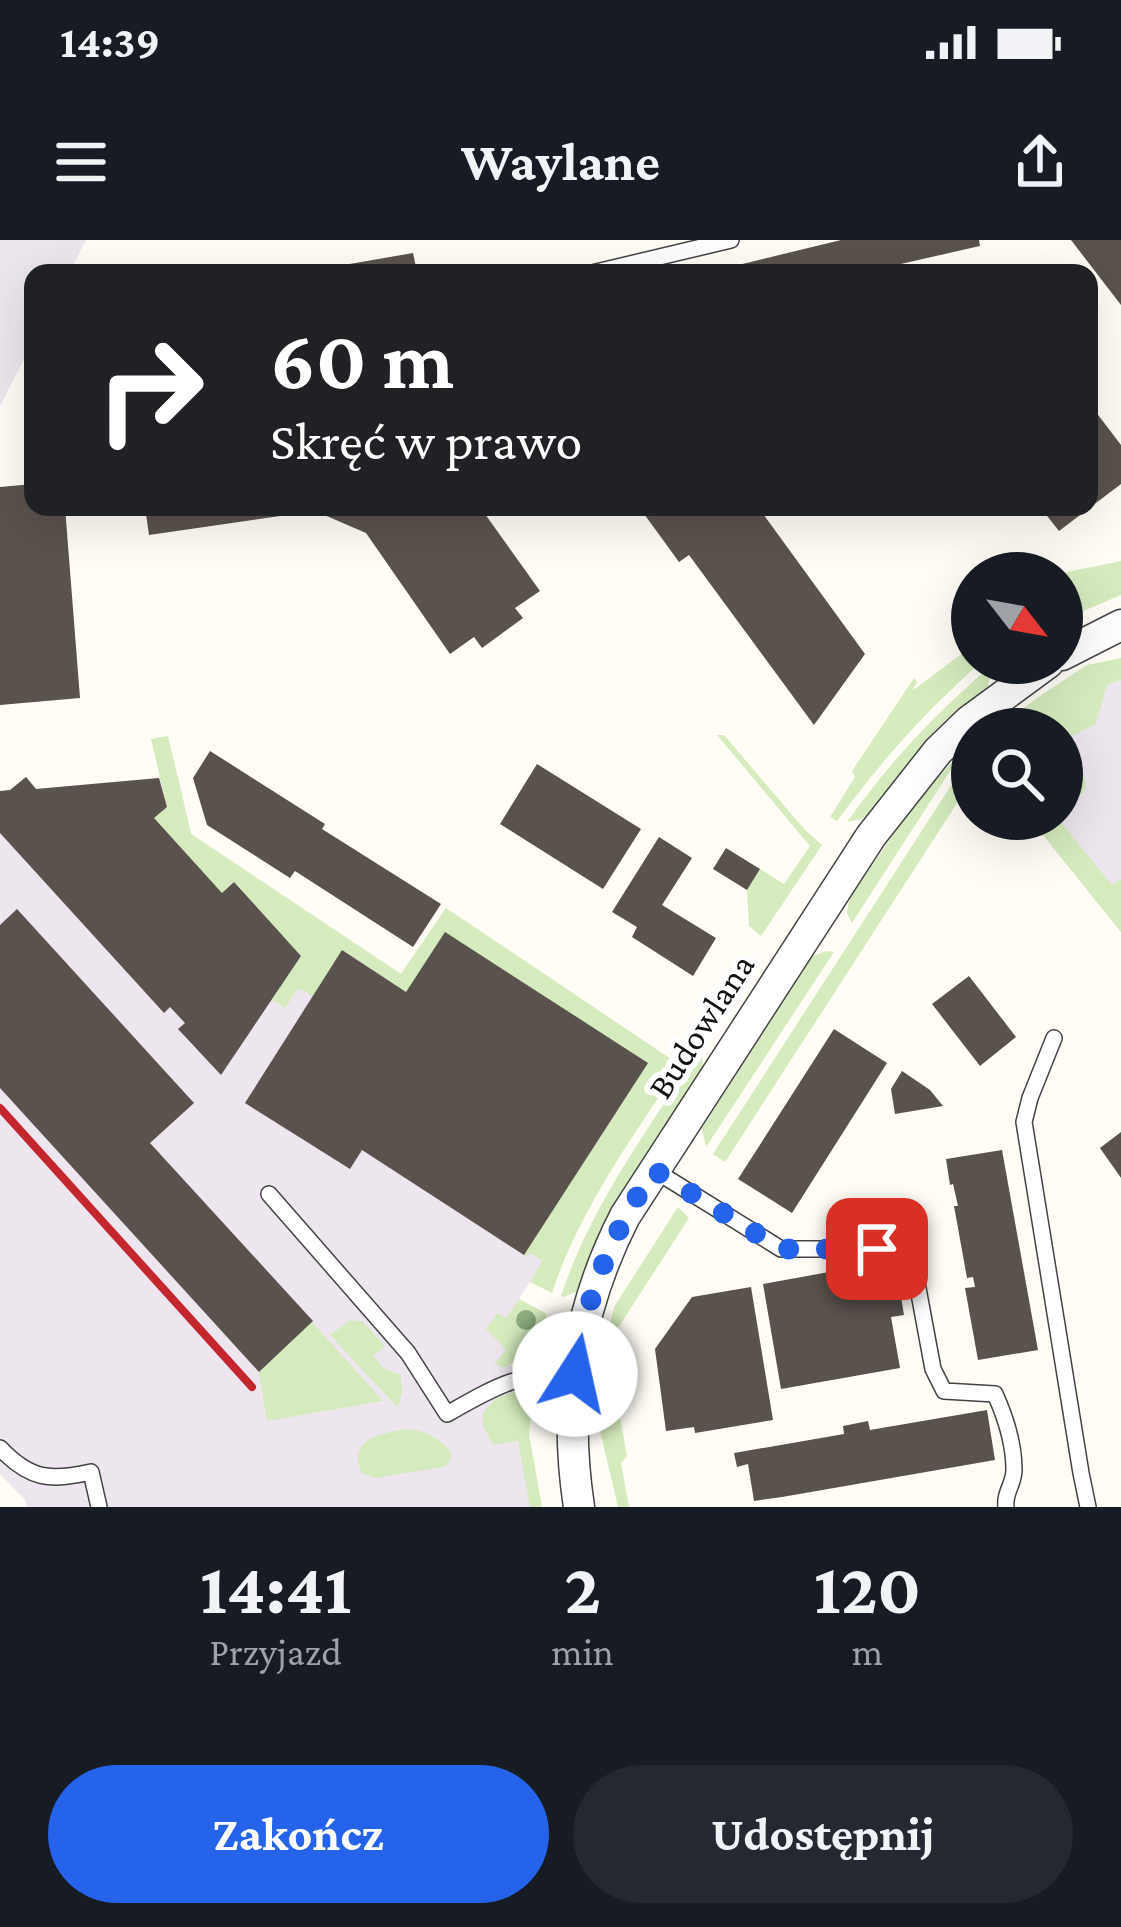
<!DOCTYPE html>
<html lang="pl">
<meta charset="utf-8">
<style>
:root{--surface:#171b24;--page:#242831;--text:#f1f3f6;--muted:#9ea1a6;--accent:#2563eb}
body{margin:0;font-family:"Crimson Pro",serif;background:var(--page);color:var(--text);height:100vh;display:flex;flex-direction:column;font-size:45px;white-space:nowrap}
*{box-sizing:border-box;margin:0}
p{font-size:39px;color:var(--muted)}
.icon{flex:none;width:66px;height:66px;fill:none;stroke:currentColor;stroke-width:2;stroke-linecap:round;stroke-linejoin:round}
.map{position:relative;height:1267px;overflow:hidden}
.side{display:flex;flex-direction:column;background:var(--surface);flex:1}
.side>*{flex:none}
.hud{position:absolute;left:24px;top:24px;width:1074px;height:252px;border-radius:24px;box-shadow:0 12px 48px #0002;background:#202124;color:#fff;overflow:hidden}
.needle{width:78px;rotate:121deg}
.buttons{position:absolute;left:951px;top:312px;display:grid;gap:24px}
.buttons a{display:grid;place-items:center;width:132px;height:132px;border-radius:50%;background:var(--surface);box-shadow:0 12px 48px #0002;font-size:60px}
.pin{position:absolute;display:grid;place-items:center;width:102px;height:102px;color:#fff;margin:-51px;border-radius:24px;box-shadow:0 6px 18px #0006}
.me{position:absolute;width:132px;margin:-66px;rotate:10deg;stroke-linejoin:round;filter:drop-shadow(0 0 9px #0008)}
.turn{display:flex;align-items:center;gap:42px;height:252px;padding:0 48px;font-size:54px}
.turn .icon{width:156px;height:156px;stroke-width:2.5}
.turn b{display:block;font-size:84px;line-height:102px}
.eta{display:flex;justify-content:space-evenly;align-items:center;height:204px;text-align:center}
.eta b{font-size:72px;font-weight:700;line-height:84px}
.primary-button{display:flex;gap:24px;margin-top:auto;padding:24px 48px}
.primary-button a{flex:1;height:138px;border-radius:72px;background:var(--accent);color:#fff;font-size:48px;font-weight:700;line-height:138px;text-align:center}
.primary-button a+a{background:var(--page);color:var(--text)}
.status{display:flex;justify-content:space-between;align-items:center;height:84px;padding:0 60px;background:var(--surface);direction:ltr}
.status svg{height:33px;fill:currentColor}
header{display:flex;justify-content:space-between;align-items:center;height:156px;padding:0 48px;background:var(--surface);font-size:54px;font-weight:700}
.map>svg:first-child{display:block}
.industrial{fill:#eee6ef}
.green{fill:#d5ebbd}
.building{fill:#5a524d}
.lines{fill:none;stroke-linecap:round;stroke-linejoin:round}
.service-casing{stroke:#444;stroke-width:18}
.minor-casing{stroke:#444;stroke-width:33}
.service{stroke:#fff;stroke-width:15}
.minor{stroke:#fff;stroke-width:30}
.rail{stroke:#c4262e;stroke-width:8}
.tree{fill:#8dad7f}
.route{stroke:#2563eb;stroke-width:21;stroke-dasharray:0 37.8}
.labels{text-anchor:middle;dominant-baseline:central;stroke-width:12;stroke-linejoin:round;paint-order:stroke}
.street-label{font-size:36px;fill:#111;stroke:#fff}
</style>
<div class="status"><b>14:39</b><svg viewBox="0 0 49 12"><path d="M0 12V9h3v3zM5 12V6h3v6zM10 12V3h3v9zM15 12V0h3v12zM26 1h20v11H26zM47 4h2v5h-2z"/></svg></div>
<header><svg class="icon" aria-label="menu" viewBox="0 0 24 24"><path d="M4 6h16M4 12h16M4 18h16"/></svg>Waylane<svg class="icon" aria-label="share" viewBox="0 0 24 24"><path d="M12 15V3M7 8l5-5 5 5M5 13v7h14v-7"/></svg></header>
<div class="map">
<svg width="1121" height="1267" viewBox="0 0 1121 1267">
<rect width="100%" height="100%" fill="#fffdf5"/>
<path class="industrial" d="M0 0H86L69 33H33V102L0 166Z
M1121 440V692L1030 579H1062V500L1107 445Z
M178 536 191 594 401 734 446 668 673 821 504 1082 535 1267H27L25 1260 0 1234V551L10 550 26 537 37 549Z"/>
<path class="green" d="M1121 321V355L1062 380V336L1067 332Z
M972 406V423H980C922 475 883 519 837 581L830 577 855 537 852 531 914 438 917 442 912 451Z
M1121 418V440L1107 445 1096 484 1070 497 1086 544 1084 552 1062 572V489H997L1037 458 1087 425Z
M993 424 988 446 929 499 864 578 847 582C892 519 934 475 993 424Z
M717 495H724L805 590 822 605 761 696 749 686 747 650 760 629 784 644 810 606Z
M168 496 191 594 401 734 446 668 671 819 683 801 692 806C642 885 581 964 552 1053L530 1042 542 1021 530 1013 527 1016 524 1015 648 823 406 752 343 711 313 756 298 748 285 768 272 760 301 716 234 642 222 653 154 578 167 567 151 499Z
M972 513V540L725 922 713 914Z
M958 516 952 528 852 683 847 673 849 660C883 609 915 560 958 516Z
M1030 579H1058L1112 645 1121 639V692Z
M826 711 834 712 706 907 702 888 813 716Z
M701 807 703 827C657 900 603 970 576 1052L563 1057 561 1056C591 965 650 887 701 807Z
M678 967 689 978 607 1105 627 1216 621 1223 629 1267H618L597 1178 600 1126 614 1067Z
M519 1059 547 1074 539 1115 518 1120 503 1128 495 1123 506 1110 486 1089 497 1073 506 1078Z
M350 1080 363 1082 385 1106 373 1116 383 1128 401 1135 402 1154 398 1168 330 1095Z
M312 1082 383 1161 267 1181 259 1132Z
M516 1151 533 1153 529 1194 542 1267H530L518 1201 493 1205 483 1185V1173L495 1159Z
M407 1189C426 1191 438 1197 451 1212L450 1221 444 1227 375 1238 362 1233C345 1199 382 1193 407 1189Z"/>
<path class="building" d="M841 0H979L980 6 861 33H705Z
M1071 0H1121V65Z
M413 13 416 27 389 33H338V26Z
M1089 163 1121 205V244L1059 291 1040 267H1089Z
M33 244V267H65L80 458 0 465V247Z
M145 267H480L540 351 515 368 523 378 482 408 474 397 450 414 366 293 315 271 149 295Z
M639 267H758L865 414 814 485 689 315 679 322Z
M210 511 325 584 322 589 441 664 413 707 295 631 290 638 207 585 193 538Z
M537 524 641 589 603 649 500 584Z
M26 537 36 549 159 538 167 567 154 578 222 653 234 642 301 716 221 835 178 789 185 783 170 767 164 773 0 593V551L10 550Z
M659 597 692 618 662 665 716 698 693 736 632 697 637 687 612 672Z
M726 608 760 629 747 650 713 629Z
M17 669 194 863 150 903 313 1081 259 1132 0 848V685Z
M445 692 648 823 524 1015 362 910 350 929 245 863 342 710 406 752Z
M969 736 1016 797 980 826 932 764Z
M834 789 887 823 792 973 738 939Z
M902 831 930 850 943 866 895 874 891 849Z
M1121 892V938L1100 908Z
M1002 910 1038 1110 978 1120 965 1048 975 1047 973 1037 967 1038 954 966H958L953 944 950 945 946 919Z
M895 1020 904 1075 891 1077 900 1128 781 1149 763 1044Z
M751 1047 773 1180 695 1193 694 1187 666 1191 655 1109 692 1057Z
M987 1170 995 1220 782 1257 754 1261 748 1224 737 1227 734 1213 844 1194 843 1186 868 1181 870 1190Z"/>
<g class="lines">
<defs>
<path id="service" d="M592 33 731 0
M1054 798 1030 858 1024 882 1081 1233 1088 1267
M654 930 781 1009H877L899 1011 912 1016 933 1129 944 1151 995 1154C1005 1176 1014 1205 1014 1230 1014 1244 1004 1253 1006 1267
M269 954 408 1113 447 1174C491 1149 522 1130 575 1134
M0 1208C30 1240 50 1241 91 1232L99 1267"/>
<path id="minor" d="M1062 415 1121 385
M579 1267C563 1162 577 1070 625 976L871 596 938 511 969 481 1048 423"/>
</defs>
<use href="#service" class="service-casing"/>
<use href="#minor" class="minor-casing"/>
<use href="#service" class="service"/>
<use href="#minor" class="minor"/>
<path class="rail" d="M0 868 252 1147"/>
</g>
<circle class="tree" cx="526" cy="1080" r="10"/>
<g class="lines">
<path class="route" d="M575 1134C587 1053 609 999 654 930L781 1009H877"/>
</g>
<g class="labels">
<g class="street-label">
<text transform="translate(701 786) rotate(-57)">Budowlana</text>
</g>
</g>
</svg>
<div class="buttons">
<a><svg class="needle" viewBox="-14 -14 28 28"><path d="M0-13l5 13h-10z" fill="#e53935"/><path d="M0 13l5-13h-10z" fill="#9ea1a6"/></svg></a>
<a><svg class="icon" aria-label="search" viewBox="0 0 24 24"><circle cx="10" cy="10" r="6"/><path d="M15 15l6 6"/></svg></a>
</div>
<div class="pin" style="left:877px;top:1009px;background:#d93025"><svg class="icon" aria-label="arrive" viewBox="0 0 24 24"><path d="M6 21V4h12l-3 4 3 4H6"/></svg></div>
<svg class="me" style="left:575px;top:1134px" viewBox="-20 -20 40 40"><circle r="19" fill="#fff"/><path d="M0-13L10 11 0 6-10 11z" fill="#2563eb"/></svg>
<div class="hud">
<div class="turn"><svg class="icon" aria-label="right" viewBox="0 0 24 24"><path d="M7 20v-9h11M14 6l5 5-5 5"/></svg><div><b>60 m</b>Skręć w prawo</div></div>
</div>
</div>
<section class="side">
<div class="eta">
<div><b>14:41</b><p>Przyjazd</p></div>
<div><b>2</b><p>min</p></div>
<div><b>120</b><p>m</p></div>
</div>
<div class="primary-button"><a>Zakończ</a><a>Udostępnij</a></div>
</section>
